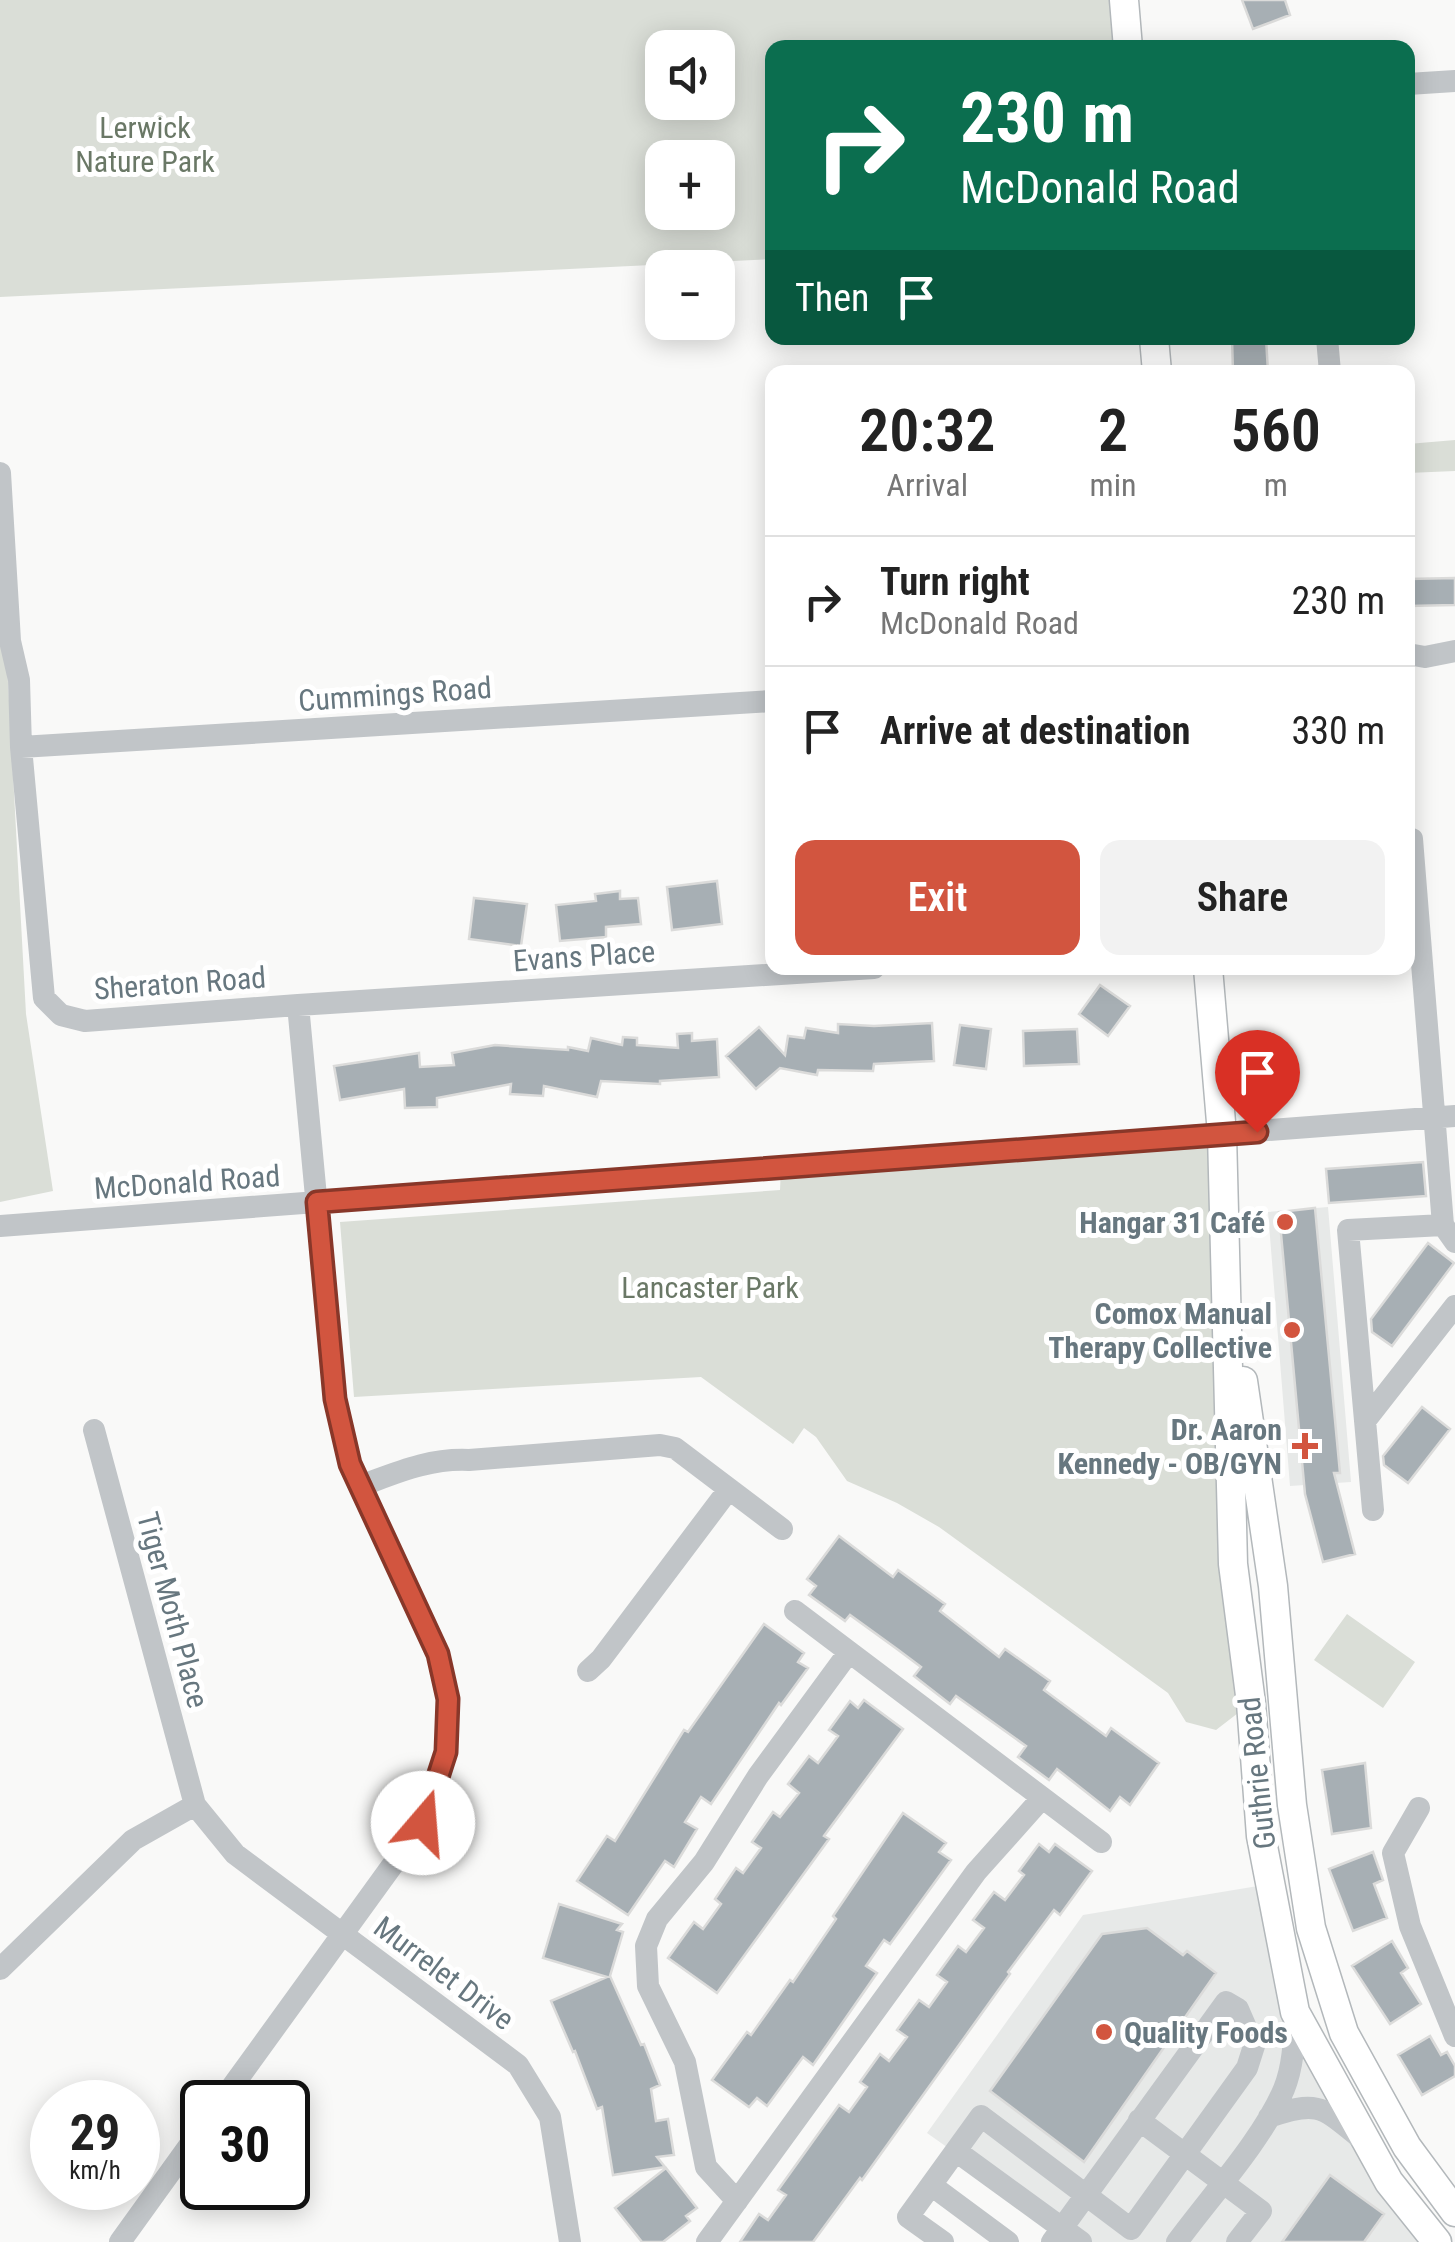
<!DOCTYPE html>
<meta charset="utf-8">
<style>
:root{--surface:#fff;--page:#f2f2f2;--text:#222;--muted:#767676;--line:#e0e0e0;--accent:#d2553f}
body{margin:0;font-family:"Roboto Condensed",sans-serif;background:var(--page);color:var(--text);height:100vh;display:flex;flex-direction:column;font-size:38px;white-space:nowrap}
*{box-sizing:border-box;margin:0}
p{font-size:32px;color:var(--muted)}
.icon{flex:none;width:55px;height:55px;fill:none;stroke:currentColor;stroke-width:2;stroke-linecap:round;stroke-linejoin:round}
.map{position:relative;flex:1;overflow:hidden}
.side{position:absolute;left:765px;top:365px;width:650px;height:610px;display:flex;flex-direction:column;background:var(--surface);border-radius:20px;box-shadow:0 5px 25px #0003}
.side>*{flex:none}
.guide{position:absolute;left:765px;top:40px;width:650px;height:305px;border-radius:20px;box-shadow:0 5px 25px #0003;background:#0b6e4f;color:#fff;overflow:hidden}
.fabs{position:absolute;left:645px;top:30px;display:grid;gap:20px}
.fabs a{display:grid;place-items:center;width:90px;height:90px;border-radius:20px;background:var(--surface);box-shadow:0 5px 25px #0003;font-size:50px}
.speed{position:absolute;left:30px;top:2080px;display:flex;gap:20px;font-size:50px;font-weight:700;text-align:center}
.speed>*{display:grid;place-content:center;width:130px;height:130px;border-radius:50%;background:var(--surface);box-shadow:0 5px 25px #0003;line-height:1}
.speed small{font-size:25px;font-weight:400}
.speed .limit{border:5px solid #111;border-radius:15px;background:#fff;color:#111}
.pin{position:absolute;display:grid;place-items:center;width:85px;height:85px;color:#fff;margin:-102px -42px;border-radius:50% 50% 50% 0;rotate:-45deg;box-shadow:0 0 10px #0007}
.pin .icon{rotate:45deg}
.me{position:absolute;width:110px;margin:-55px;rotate:18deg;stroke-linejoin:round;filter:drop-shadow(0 0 8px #0008)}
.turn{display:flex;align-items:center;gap:35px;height:210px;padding:0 30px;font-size:45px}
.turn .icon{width:130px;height:130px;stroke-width:2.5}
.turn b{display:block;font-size:70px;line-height:85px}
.then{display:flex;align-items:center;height:95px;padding:0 30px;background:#0003;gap:20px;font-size:38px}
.eta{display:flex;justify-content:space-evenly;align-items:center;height:170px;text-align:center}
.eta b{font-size:60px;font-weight:600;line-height:70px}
.action{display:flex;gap:20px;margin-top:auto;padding:20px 30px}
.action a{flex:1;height:115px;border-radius:20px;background:var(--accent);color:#fff;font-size:40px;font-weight:600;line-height:115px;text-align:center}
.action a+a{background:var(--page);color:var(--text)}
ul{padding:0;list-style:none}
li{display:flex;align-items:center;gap:30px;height:130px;padding:0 30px;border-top:2px solid var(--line)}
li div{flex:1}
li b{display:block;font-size:38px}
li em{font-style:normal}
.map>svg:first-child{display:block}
.built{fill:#e7e9e8}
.green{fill:#daded7;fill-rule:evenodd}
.building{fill:#a7afb4;stroke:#dbdbda;stroke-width:2.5}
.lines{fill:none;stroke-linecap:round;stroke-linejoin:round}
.major-casing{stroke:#b3b8bb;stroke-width:31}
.minor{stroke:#c1c5c8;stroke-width:22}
.major{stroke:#fff;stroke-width:28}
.route-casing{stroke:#883729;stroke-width:25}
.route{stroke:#d2553f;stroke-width:18}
.poi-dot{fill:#d2553f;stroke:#fff;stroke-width:4}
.labels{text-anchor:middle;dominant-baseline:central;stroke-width:10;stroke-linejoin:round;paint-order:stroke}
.park-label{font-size:30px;fill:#6a7866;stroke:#fff}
.street-label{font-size:30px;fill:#67777f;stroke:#fff}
.poi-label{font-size:30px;font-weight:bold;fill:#67777f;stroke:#fff;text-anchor:end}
</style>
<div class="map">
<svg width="1455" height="2242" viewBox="0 0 1455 2242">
<rect width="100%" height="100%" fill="#f9f9f8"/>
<path class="built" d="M1328 1207 1351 1482 1290 1486 1268 1212Z
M1270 1884 1295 2012 1437 2242H1081L927 2133 1083 1915Z"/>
<path class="green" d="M0 0H1123L1127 47 772 48V259L0 297ZM662 48H718V102H662ZM662 158H718V212H662Z
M1455 440V471L1408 473V444Z
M0 535 26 1014 53 1191 0 1202Z
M1222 1134 1251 1703 1216 1730 1186 1722 1168 1693 939 1527 897 1503 847 1481 816 1437 804 1428 793 1444 701 1377 354 1397 340 1222 780 1190 781 1167Z
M1347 1614 1415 1662 1383 1708 1314 1660Z"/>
<path class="building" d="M1242 0H1285L1290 15 1253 29Z
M1232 338H1266L1268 372H1233Z
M1455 578V605L1408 606V579Z
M717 881 722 924 672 930 667 887Z
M620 891V899L638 898 641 924 606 927V937L560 941 556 905 596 901 595 894Z
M474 898 527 904 521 946 469 939Z
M1100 985 1130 1006 1108 1036 1079 1014Z
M932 1023 934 1061 874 1064 873 1071 818 1070 817 1075 780 1068 756 1089 726 1056 759 1027 785 1055 788 1036 804 1038 806 1028 838 1033V1024L874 1026Z
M960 1025 991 1029 986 1069 954 1065Z
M1077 1029 1079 1064 1024 1066 1023 1031Z
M692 1033V1041L717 1039 719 1077 660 1081V1084L601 1081 597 1097 544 1086 543 1096 510 1094 511 1084 437 1098V1107L405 1108 404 1089 340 1100 334 1066 419 1053 420 1067 454 1065 452 1053 495 1045 568 1050V1047L588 1051 591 1038 622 1045 623 1037 637 1038V1045L678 1048 677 1034Z
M1423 1162 1426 1196 1329 1203 1326 1169Z
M1315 1208 1340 1473H1334L1355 1554 1323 1562 1305 1494 1279 1212Z
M1428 1243 1454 1263 1392 1346 1372 1332 1371 1319Z
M1422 1407 1450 1429 1408 1483 1384 1465 1383 1456Z
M839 1536 893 1577 898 1570 945 1604 940 1611 999 1657 1005 1649 1050 1681 1044 1690 1106 1736 1111 1728 1159 1763 1130 1805 1120 1797 1110 1811 1057 1769 1049 1780 1018 1757 1026 1746 956 1696 950 1704 914 1676 921 1667 897 1649 850 1615 845 1621 809 1595 816 1586 807 1579Z
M764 1624 804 1653 798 1662 808 1668 781 1705 779 1703 711 1804 701 1797 685 1822 697 1829 674 1867 665 1861 628 1915 577 1881 607 1836 615 1841 684 1730 688 1732Z
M864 1700 903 1729 824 1836 829 1839 717 1993 668 1958 694 1922 703 1929 721 1904 715 1899 736 1868 743 1873 761 1848 752 1842 773 1812 780 1817 799 1793 788 1784 809 1756 818 1763 838 1736 829 1730 850 1701 858 1708Z
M1365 1763 1371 1828 1332 1834 1322 1770Z
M903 1813 946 1843 939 1852 951 1860 890 1944 884 1940 866 1966 877 1973 813 2065 803 2057 767 2106 757 2098 749 2107 712 2080 747 2032 751 2035 790 1980 793 1982 836 1919 833 1916Z
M1039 1844 1049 1852 1055 1844 1092 1871 1060 1915 1054 1910 1008 1972 1010 1974 862 2180 860 2178 813 2242H740L759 2214 768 2220 786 2195 778 2190 839 2105 849 2112 867 2087 860 2082 880 2054 889 2061 907 2037 897 2030 919 2000 929 2007 947 1982 937 1975 958 1946 966 1952 984 1928 973 1920 994 1892 1005 1900 1024 1875 1019 1871Z
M1373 1852 1383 1880 1374 1884 1387 1918 1353 1931 1329 1869Z
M559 1904 622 1924 617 1930 623 1932 610 1976 641 2045 644 2044 660 2085 651 2089 656 2121 668 2119 674 2155 657 2157 665 2167 613 2175 602 2107 597 2109 575 2051 573 2052 551 2001 607 1977 543 1958Z
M1147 1928 1183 1955 1187 1951 1216 1973 1084 2162 990 2091 1102 1934Z
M1392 1941 1408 1968 1401 1973 1421 2004 1390 2024 1352 1966Z
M1430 2036 1441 2055 1447 2052 1455 2066V2076L1422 2095 1398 2055Z
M666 2168 697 2208 686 2216 690 2221 663 2242H642L615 2208Z
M1330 2175 1384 2214 1364 2242H1282Z"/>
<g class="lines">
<defs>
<path id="major" d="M1124 0 1128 48
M1154 338 1157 372
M1208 968 1222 1134 1233 1564 1251 1703 1261 1836 1295 2012 1389 2182 1437 2242
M1243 1381 1273 1586 1292 1805 1311 1928 1344 2033 1407 2147 1455 2212"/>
</defs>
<use href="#major" class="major-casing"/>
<path class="minor" d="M1408 84 1455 81
M1327 338 1330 372
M0 473 10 641 19 680 21 747 44 998 61 1015 85 1021 298 1005 335 1399 349 1464 438 1655 448 1699 446 1752 423 1823 221 2102
M1408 654 1425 657 1455 651
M21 747 772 701
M1412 839 1443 1225 1455 1242
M298 1005 874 968
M0 1226 1455 1116
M1365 1421 1455 1306
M94 1430 195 1805 235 1854 518 2065 550 2117 570 2242
M360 1486C396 1473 429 1458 469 1460L660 1445 675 1448 782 1529
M1373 1510 1348 1230 1443 1225
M795 1611 1101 1842
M588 1671 601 1659 729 1489
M1419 1808 1393 1853 1410 1926 1455 2036
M0 1969 133 1840 195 1805
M1269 2117C1320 2099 1323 2108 1363 2140
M1139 2120 1261 2211 1237 2242
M956 2151 1081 2242
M931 2185 1008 2242
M737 2201 706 2167 685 2062 648 1986 646 1946 657 1919 704 1862 758 1776 849 1652
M120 2242 202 2128
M707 2242 976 1872 1042 1798
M943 2242 908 2217 981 2116 1131 2229 1247 2068 1254 2046 1238 2009 1226 2002 1052 2242
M1177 2242C1210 2197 1263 2139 1284 2089 1294 2064 1294 2038 1295 2012"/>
<use href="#major" class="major"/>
</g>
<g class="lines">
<defs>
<path id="route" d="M423 1823 446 1752 448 1699 438 1654 350 1464 335 1399 317 1202 1257 1132"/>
</defs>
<use href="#route" class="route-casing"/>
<use href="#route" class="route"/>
</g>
<g class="poi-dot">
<circle cx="1285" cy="1222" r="10"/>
<circle cx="1292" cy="1330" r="10"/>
<path d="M1300 1431h10v10h10v10h-10v10h-10v-10h-10v-10h10z"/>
<circle cx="1104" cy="2032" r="10"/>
</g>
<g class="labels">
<g class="park-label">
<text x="145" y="127">Lerwick<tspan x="145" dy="34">Nature Park</tspan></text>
<text x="710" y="1287">Lancaster Park</text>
</g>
<g class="street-label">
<text transform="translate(395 694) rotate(-4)">Cummings Road</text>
<text transform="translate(584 956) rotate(-4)">Evans Place</text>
<text transform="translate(180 983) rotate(-4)">Sheraton Road</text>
<text transform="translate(187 1182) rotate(-4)">McDonald Road</text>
<text transform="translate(173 1610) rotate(75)">Tiger Moth Place</text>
<text transform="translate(1257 1773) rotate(-96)">Guthrie Road</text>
<text transform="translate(444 1973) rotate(37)">Murrelet Drive</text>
</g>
<g class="poi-label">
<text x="1265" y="1222">Hangar 31 Café</text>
<text x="1272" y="1313">Comox Manual<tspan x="1272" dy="34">Therapy Collective</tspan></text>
<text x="1282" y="1429">Dr. Aaron<tspan x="1282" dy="34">Kennedy - OB/GYN</tspan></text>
<text x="1124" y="2032" text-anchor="start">Quality Foods</text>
</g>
</g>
</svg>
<div class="fabs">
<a><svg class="icon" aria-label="sound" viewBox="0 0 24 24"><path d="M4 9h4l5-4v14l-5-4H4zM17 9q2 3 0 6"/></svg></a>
<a>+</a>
<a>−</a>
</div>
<div class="speed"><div>29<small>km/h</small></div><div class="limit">30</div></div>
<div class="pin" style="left:1257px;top:1132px;background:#d93025"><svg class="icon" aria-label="arrive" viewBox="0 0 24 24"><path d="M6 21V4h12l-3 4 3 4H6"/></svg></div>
<svg class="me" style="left:423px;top:1823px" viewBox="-20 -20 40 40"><circle r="19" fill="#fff"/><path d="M0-13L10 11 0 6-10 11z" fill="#d2553f"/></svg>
<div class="guide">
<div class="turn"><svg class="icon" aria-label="right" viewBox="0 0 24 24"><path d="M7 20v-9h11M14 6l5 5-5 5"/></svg><div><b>230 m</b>McDonald Road</div></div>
<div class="then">Then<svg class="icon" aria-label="arrive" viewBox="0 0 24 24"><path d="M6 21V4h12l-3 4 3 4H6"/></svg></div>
</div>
<section class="side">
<div class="eta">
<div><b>20:32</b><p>Arrival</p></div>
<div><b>2</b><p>min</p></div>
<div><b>560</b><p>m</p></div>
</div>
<ul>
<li><svg class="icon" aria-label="right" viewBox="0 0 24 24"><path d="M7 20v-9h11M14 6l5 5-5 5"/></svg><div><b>Turn right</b><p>McDonald Road</p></div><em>230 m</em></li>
<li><svg class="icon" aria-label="arrive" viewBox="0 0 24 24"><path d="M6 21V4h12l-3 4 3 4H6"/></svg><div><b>Arrive at destination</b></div><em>330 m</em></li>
</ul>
<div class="action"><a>Exit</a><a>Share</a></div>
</section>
</div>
